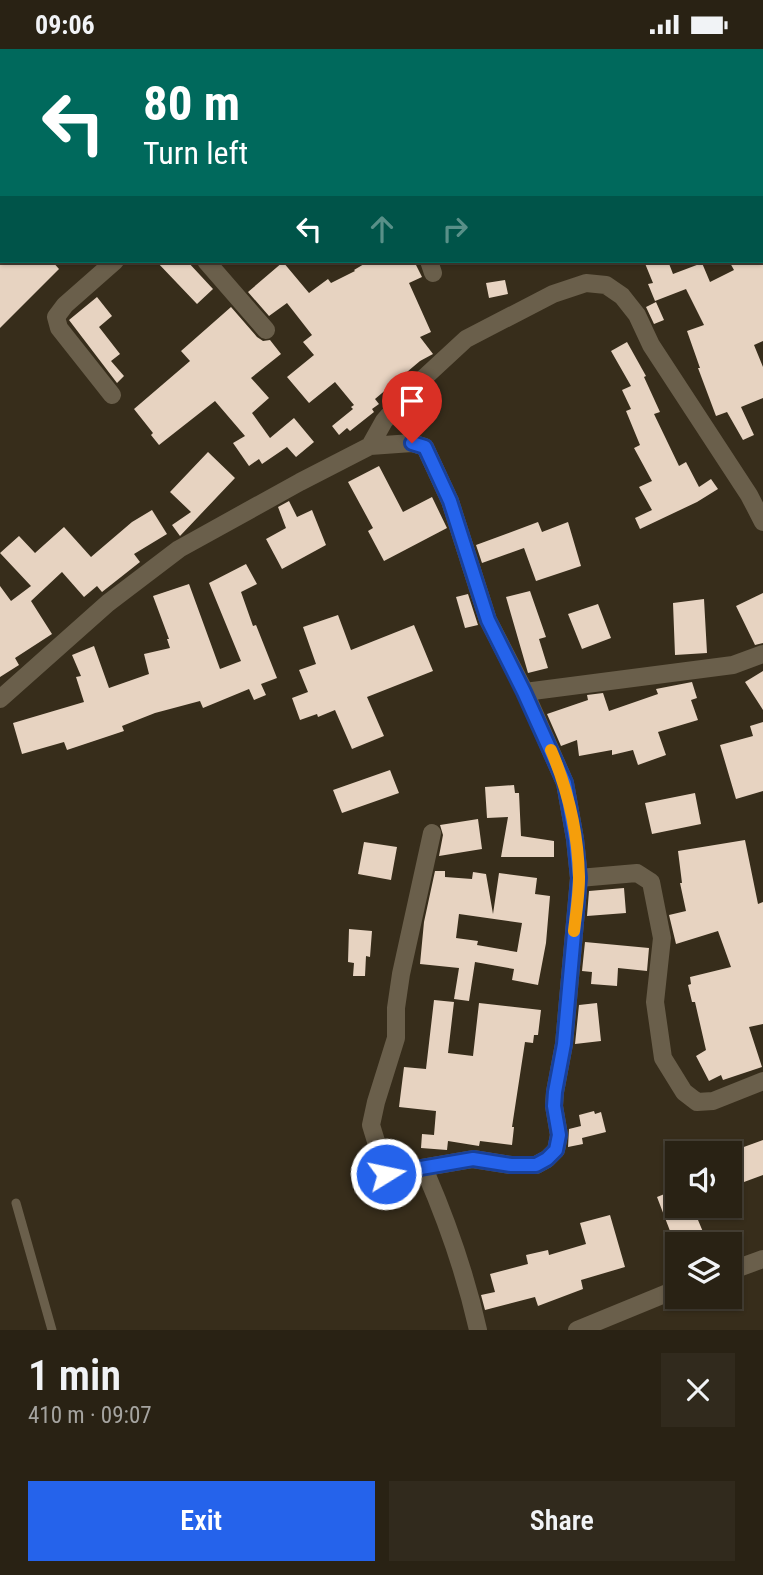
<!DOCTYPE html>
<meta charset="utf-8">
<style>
:root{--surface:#292214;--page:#312a1d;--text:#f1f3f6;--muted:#a5a4a0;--line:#453f34;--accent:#2563eb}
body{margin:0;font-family:"Roboto Condensed",sans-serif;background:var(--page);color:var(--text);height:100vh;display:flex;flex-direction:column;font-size:26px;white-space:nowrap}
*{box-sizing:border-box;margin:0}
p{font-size:23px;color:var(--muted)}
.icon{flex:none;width:38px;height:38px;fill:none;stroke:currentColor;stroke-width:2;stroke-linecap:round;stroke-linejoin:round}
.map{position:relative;height:1281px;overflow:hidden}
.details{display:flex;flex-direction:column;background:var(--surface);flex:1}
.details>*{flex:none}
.banner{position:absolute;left:0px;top:0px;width:763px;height:214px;box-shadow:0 2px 5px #0004,0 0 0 2px var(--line);background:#00695c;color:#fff;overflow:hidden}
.buttons{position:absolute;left:665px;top:1092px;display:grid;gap:14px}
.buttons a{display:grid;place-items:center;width:77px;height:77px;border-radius:0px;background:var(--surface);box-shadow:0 2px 5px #0004,0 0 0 2px var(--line);font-size:35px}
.pin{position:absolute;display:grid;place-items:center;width:60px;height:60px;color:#fff;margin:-72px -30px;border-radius:50% 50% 50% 0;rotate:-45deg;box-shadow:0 0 7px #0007}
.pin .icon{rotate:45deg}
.me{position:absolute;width:77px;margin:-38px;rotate:80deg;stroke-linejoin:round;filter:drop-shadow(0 0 5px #0008)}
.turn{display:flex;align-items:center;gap:24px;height:147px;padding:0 28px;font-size:32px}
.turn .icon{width:91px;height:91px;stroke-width:2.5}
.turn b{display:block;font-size:49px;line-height:60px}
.lanes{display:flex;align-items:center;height:66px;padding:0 28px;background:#0003;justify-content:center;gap:35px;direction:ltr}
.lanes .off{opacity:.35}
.round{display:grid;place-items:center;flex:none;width:74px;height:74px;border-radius:0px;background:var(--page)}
.head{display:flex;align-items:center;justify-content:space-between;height:119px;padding:0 28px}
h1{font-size:42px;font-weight:600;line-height:52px}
.action{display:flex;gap:14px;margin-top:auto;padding:14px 28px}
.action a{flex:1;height:80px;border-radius:0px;background:var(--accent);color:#fff;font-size:28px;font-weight:600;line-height:80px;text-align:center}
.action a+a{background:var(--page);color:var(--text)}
.status{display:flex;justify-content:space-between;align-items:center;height:49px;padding:0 35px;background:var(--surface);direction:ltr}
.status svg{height:19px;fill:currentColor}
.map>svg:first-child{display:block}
.building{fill:#e7d3c1;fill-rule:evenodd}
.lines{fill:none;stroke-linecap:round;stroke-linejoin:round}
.lane{stroke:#6a5f4b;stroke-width:9}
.street{stroke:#6a5f4b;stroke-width:18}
.route-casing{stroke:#184099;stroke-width:18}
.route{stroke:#2563eb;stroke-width:12}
.slow{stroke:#f59e0b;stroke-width:12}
</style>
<div class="status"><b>09:06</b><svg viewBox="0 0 49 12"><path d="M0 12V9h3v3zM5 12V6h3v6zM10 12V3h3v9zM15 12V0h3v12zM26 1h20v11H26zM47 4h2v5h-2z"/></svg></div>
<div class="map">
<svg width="763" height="1281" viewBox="0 0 763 1281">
<rect width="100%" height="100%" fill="#372d1b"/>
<path class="building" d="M0 212H52L59 220 0 279Z
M156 212H187L213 240 197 255Z
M369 212H414L422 228 409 234 431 283 420 288 433 305 420 312 375 350 379 355 372 360 374 363 350 382 347 379 339 386 332 377 353 360 351 358 354 356 335 333 309 354 287 328 314 306 303 293 312 286 287 254 269 267 248 243 283 213 309 244 328 230 331 234 355 222 354 221Z
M644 212H668L673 225 702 214 710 233 734 221 729 212H763V292L754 296 763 318V349L741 358 754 386 743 391 727 363 716 367 698 319H700L687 282 704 276 686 240 655 252 648 235 653 234Z
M505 231 508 245 489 249 486 234Z
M97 248 112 267 99 278 120 305 111 312 124 327 117 334 69 271Z
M656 253 664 271 654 275 646 258Z
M231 258 257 288 263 292 270 291 281 305 251 329 269 349 252 364 270 389 294 369 314 393 296 408 287 398 262 415 259 410 249 417 233 394 245 387 215 352 159 396 151 386 153 384 134 360 190 312 181 302Z
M627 293 646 327 644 328 660 363 654 365 679 417 686 413 699 438 711 430 718 440 697 453 640 480 635 469 652 461 639 438 652 432 634 399 640 396 626 362 631 360 622 341 631 337 611 302Z
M208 403 235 429 180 487 172 476 191 463 170 443Z
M379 417 403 463 432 448 447 479 384 512 368 482 373 479 348 433Z
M289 452 297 468 312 461 326 496 282 520 266 490 286 479 278 458Z
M152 461 167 485 134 505 140 513 102 543 97 537 84 548 62 523 31 552 52 585 15 609 19 616 0 628V537L11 552 31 537 0 504 19 487 35 504 64 478 91 508 132 473Z
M538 473 542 483 568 473 581 517 536 532 524 499 482 514 476 496Z
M246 515 257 535 241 543 253 577 256 576 277 629 261 635 266 646 254 651 249 640 203 659 200 652 155 664 122 677 124 682 67 701 64 693 22 705 13 674 84 653 76 628 81 627 72 606 94 597 109 639 149 625 144 605 170 599 167 590H169L153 547 189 535 220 620 241 612 209 534Z
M530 542 546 588 539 590 548 619 528 624 506 548Z
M763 544V594L755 596 736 557Z
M468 545 478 576 465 579 456 548Z
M704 550 707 604 675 606 673 554Z
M598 555 611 589 582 600 568 565Z
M338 566 351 601 414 576 433 622 367 648 384 687 352 700 335 661 318 668 317 665 300 671 292 649 308 643 299 621 316 615 303 578Z
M763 622V661L745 633Z
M692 633 697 649 691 651 698 671 658 683 666 706 638 716 633 701 612 706V701L579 707 577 691 561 697 547 665 588 651 587 646 603 644 609 662 658 645 656 640Z
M763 673V742L736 750 720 696 753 687 750 677Z
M390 721 399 744 342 764 333 741Z
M514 736 515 744H519L521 787 554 792V808H501L508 768 487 769 485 738Z
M695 744 701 775 652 785 645 754Z
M478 770 482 800 439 807 443 786 440 776Z
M745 791 758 855 763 853V975L749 978 762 1018 723 1031 721 1026 709 1032 696 1007 706 1001 695 953H692L688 936 691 935 690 928 731 918 718 882 676 895 669 866 686 862 680 834H682L678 802Z
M364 793 397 798 391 831 358 825Z
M435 822H445V828L472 830 473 823 486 825 493 865 499 824 537 829 535 845 550 847 546 894 538 936 512 931 514 920 475 913 469 952 454 950 459 919 420 915 424 873ZM459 865 522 874 517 903 477 896 478 892 456 889Z
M624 839 626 864 587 867 589 842Z
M349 880 372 882 370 908 366 907 365 927H353L354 914 348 913Z
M585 893 649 899 647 922 618 919 617 937 591 935 592 923 582 922Z
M434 951 454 953 448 1004 473 1007 479 954 541 961 538 986H534L533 994 525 993 512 1078H514L512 1096 480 1092 479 1097 448 1092 447 1101 421 1099 422 1085 434 1086 436 1062 399 1058 404 1018 426 1020Z
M597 954 601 992 575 995 579 956Z
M594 1062 595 1065 601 1063 606 1083 582 1089 583 1095 568 1098 569 1080 581 1077 579 1066Z
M763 1091V1126L744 1133 742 1126 730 1130V1103Z
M677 1140V1157H701L705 1168 698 1171 706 1190 692 1195H675L657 1148Z
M610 1166 625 1218 581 1231 583 1240 538 1257 535 1248 485 1261 481 1246 495 1243 490 1225 528 1215 526 1206 548 1201 549 1206 586 1195 580 1174Z"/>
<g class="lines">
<path class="lane" d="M16 1154 52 1281"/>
<path class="street" d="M329 0 331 2
M0 42 2 43
M0 103 2 100
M206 212 266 281
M429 212 433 224
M112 346 59 279 56 268 65 256 115 212
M370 397 384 372 413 339 466 290 553 245 586 234 606 236 622 247 637 266 651 296 749 446 763 473
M525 643 733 616 763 605
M0 650 108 554 179 500 300 433 370 397 412 394 425 398 450 452 488 571 525 643 565 734 575 790 579 829 564 995 555 1043 554 1057 559 1086 556 1101 547 1110 536 1116H511L473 1110 386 1125
M432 784 401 925 396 959V989L376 1053 371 1076 386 1125 426 1124C448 1175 466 1227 478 1281
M579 829 637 824 651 833 662 889 655 953 663 1009 684 1043 697 1053 713 1052 763 1032
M730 1222 763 1210
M577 1281 677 1240"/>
</g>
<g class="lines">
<defs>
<path id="route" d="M386 1125 473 1110 511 1116H536L547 1110 556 1101 559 1086 554 1057 555 1043 564 995 579 829 575 790 565 734 524 643 488 571 450 452 425 398 412 394"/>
</defs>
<use href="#route" class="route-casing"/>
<use href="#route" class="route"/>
<path class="slow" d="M551 701C568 741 578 785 579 828 579 846 576 865 574 882"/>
</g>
</svg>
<div class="buttons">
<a><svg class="icon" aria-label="sound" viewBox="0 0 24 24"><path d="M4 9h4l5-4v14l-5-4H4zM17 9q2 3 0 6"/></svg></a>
<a><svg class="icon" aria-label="layers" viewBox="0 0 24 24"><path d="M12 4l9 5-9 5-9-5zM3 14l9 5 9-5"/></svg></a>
</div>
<div class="pin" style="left:412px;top:394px;background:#d93025"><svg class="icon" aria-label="arrive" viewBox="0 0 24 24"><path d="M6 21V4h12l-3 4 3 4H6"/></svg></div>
<svg class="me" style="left:386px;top:1125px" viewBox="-20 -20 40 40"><circle r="17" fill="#2563eb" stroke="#fff" stroke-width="3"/><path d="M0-11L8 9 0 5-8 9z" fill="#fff"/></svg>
<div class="banner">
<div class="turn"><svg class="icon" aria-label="left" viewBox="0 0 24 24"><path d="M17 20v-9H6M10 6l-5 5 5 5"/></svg><div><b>80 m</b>Turn left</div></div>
<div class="lanes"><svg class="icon" aria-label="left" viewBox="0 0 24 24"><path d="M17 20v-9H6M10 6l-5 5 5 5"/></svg><svg class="icon off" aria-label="ahead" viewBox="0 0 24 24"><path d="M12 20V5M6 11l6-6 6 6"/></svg><svg class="icon off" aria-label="right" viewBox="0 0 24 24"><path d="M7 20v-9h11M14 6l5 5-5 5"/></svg></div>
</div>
</div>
<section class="details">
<div class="head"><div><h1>1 min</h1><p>410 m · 09:07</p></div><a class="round"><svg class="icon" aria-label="close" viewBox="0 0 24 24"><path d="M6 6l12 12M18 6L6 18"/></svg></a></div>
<div class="action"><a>Exit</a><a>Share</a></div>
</section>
